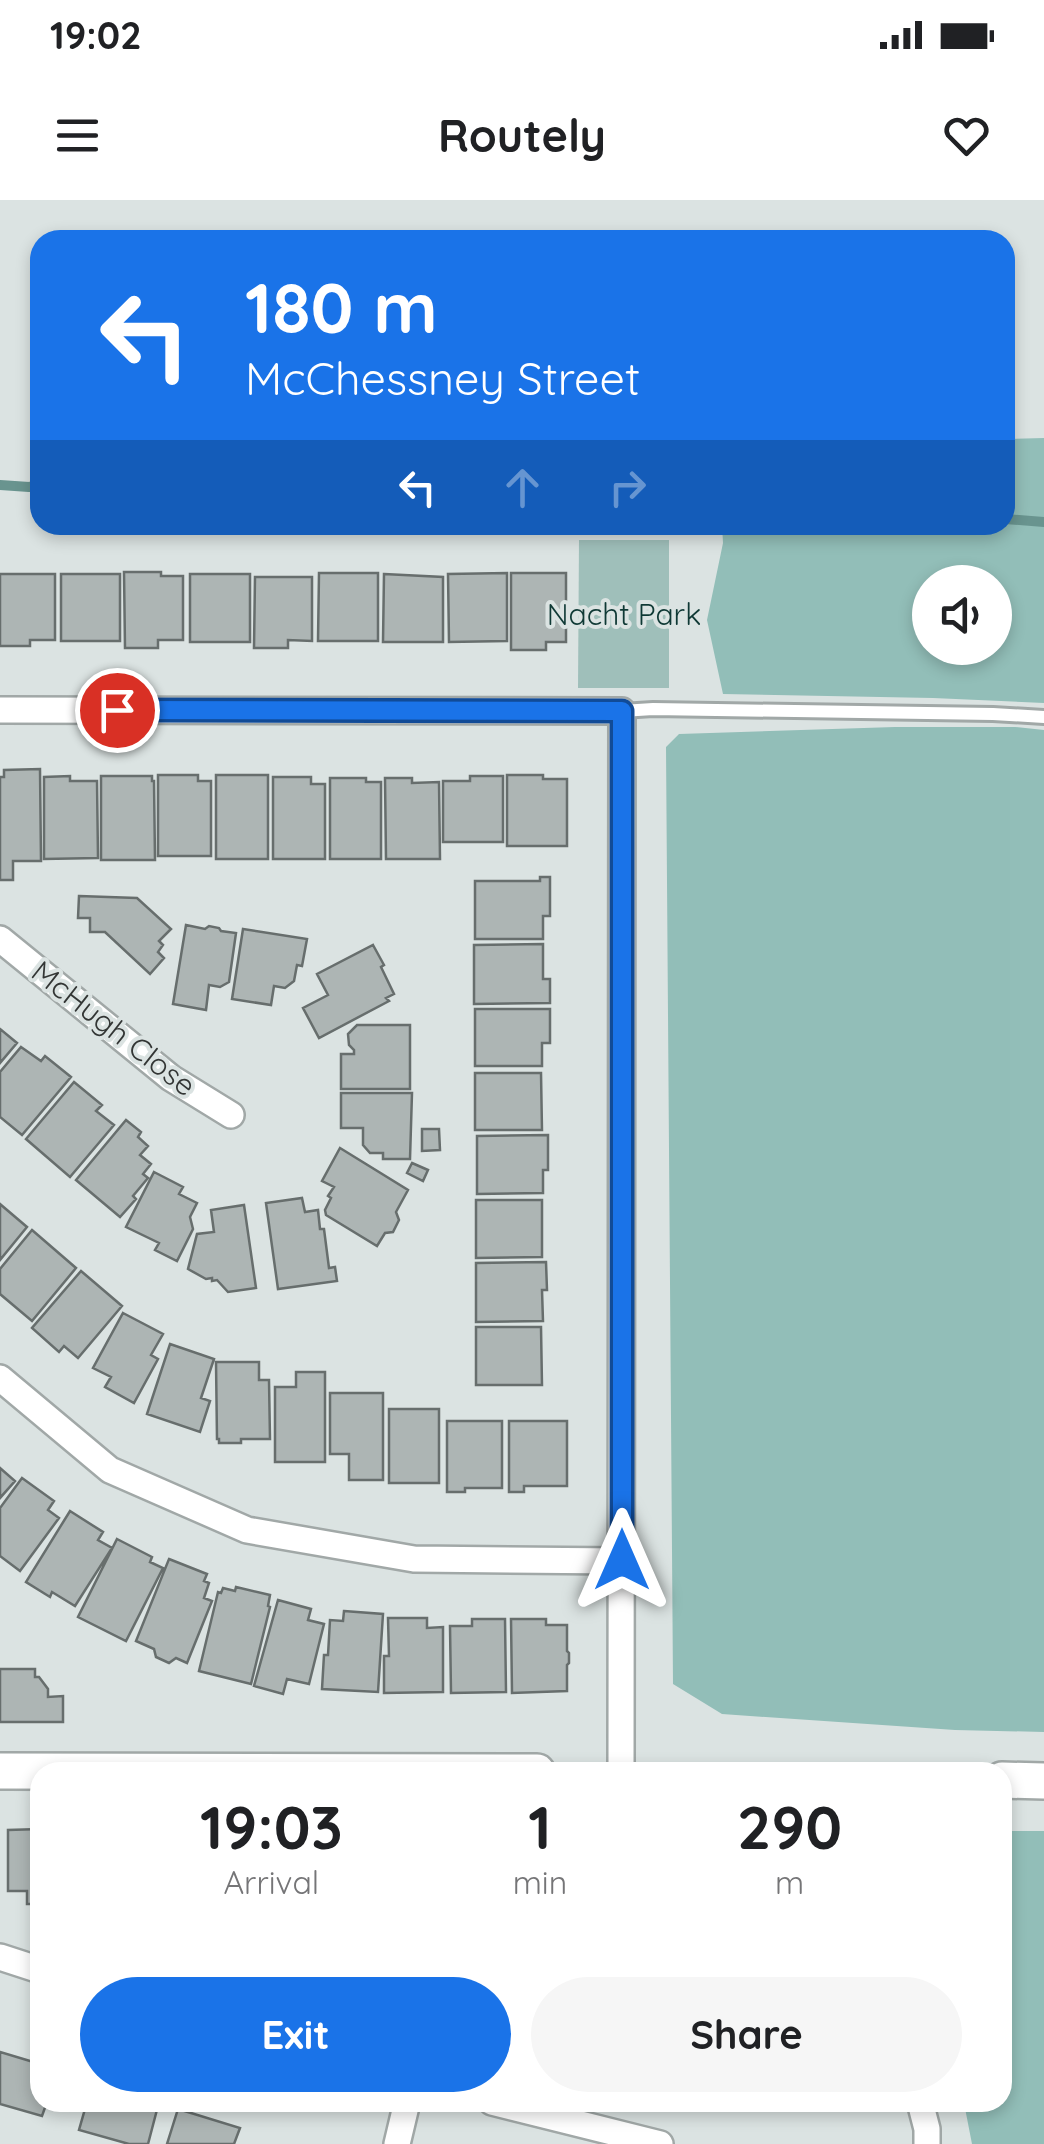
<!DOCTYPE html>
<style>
:root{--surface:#fff;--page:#f6f6f6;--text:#202124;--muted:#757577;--accent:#1a73e8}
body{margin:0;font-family:Quicksand,sans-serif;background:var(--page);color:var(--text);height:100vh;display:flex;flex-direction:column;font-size:38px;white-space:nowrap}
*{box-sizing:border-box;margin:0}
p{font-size:32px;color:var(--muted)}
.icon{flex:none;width:55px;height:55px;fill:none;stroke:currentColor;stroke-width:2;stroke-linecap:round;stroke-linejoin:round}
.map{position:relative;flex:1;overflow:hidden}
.drawer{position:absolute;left:30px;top:1562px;width:982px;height:350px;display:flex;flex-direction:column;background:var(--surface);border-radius:30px;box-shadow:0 5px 15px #0003}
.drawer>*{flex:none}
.hud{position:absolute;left:30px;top:30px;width:985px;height:305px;border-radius:30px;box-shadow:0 5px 15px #0003;background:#1a73e8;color:#fff;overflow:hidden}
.buttons{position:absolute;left:912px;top:365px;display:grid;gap:20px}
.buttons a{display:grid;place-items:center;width:100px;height:100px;border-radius:50%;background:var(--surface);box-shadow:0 5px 15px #0003;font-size:50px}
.pin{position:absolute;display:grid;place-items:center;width:85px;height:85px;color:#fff;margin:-42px;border:5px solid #fff;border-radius:50%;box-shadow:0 2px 10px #0007}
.me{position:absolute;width:110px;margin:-55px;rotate:0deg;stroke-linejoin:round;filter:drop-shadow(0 0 8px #0008)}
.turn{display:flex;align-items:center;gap:35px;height:210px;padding:0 50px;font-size:45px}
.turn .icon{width:130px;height:130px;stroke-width:2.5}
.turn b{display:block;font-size:70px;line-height:85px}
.lanes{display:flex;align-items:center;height:95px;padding:0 50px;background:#0003;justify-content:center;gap:50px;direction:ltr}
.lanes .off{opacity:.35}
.eta{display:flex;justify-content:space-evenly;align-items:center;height:170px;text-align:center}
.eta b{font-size:60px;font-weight:700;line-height:70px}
.primary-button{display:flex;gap:20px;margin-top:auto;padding:20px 50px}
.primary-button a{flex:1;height:115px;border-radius:60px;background:var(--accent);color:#fff;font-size:40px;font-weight:700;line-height:115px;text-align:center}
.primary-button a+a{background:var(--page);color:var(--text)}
.status{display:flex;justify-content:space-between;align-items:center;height:70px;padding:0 50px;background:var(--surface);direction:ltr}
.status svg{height:28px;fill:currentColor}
header{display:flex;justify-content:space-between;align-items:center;height:130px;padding:0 50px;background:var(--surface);font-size:45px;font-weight:700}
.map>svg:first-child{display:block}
.green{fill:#9fbfba}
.forest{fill:#92beb8;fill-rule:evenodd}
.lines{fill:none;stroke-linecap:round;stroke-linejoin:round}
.stream{stroke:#69948f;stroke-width:10}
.building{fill:#adb5b4;stroke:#676e6d;stroke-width:2.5}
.lane-casing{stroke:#a1a8a7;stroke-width:18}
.street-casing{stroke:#a1a8a7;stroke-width:30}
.secondary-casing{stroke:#a1a8a7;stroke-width:40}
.lane{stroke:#fff;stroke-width:12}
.street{stroke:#fff;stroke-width:25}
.secondary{stroke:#fff;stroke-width:35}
.route-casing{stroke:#114b97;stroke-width:25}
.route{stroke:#1a73e8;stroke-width:18}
.labels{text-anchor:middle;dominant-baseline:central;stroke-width:8;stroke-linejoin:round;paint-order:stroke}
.park-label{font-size:30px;fill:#0f3935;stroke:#dbe3e2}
.street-label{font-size:30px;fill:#333635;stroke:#dbe3e2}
</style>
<div class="status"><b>19:02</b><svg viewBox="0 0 49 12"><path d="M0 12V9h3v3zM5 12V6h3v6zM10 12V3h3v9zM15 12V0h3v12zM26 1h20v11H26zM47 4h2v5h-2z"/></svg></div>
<header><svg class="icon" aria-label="menu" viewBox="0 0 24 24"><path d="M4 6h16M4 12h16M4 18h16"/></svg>Routely<svg class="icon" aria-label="heart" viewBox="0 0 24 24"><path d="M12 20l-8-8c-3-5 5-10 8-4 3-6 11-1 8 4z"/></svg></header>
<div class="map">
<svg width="1044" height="1944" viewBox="0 0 1044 1944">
<rect width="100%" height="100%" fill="#dbe3e2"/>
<path class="green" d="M579 340H669V488H578Z"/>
<path class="forest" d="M1044 238V503L933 498 723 494 707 420 723 343 722 325H1005V239ZM930 382H995V448H930Z
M895 527H1015L1044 530V1532L955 1530 722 1514 673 1484 666 547 679 534Z
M1003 1631H1044V1944H972L964 1903 1002 1902Z"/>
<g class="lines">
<path class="stream" d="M0 285 29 287 40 285
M1005 319 1044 322"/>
</g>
<path class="building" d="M124 372H161V376H183V440H158V448H125Z
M319 373H378V441H318Z
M507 373V441L449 442 448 374Z
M511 373H566V442H546V450H511Z
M0 374H55V440H30V446H0Z
M61 374H120V441H61Z
M190 374H250V442H190Z
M384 374 443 377V442H383Z
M255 377H312V441L288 440V448H254Z
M40 569 41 661H13V680H0V577H4V570Z
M158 575H198V581H211V656H158Z
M216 575H268V659H216Z
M507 575H543V579H567V646H507Z
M70 576V581H97L98 658 44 659V577Z
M101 576H152V581H154L155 660H101Z
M470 576H503V642H443V581H470Z
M273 577H311V584H325V659H273Z
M330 578H366V582H381V659H330Z
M385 578H412V583L439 582 440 659H386Z
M540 677H550V716H543V739H475V681H540Z
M79 696 137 698 171 729 159 741 163 745 158 752 164 758 150 774 105 732H90V718H78Z
M186 725 205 729 209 726 219 728 221 731 236 733 229 782 220 787 209 785 206 810 173 804Z
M243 729 307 739 302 766 297 765 294 781 285 788 274 786 271 805 232 799Z
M543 744V779H550V803L474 804V745Z
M373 745 384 765 381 767 394 794 386 798 389 801 319 838 303 808 328 795 317 774Z
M475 809H550V843H542V866H475Z
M357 825H410V889H341V854H354V850L349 845 348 834Z
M0 829 17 843 0 863Z
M21 847 41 861 45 856 71 877 22 935 0 917V872Z
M475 873H541L542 930H475Z
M74 882 102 905 96 911 114 925 70 977 26 939Z
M341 893H412L410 959H383V953H370L363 945V928H341Z
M126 920 141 932 138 937 148 946 140 955 151 964 143 974 148 978 133 996 136 999 120 1017 76 980Z
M422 929H439L440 950 422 951Z
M548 935V970H543V993L477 994V936Z
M340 948 408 990 396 1012 399 1020 393 1032 385 1033 377 1046 326 1015 325 1010 331 998 328 996 334 987 322 981Z
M412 963 428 970 423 981 407 973Z
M154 972 183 987 179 994 197 1003 190 1017 193 1029 177 1061 155 1050 159 1043 126 1027Z
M302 998 305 1012 318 1010 320 1029H324L329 1068 335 1067 337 1081 278 1089 266 1003Z
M476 1000H542V1057L476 1058Z
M0 1004 27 1027 0 1060Z
M244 1005 256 1088 228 1092 217 1080 212 1081V1078L206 1079 188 1069 197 1034 214 1032 211 1010Z
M32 1030 76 1068 32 1121 0 1094V1069Z
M546 1062 547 1090H542L543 1121 476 1122V1063Z
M81 1071 122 1106 78 1158 64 1146 59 1152 32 1128Z
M123 1113 163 1134 151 1155 158 1159 134 1203 105 1187 111 1177 93 1168Z
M476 1127H541L542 1185H476Z
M170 1144 214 1159 201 1198 210 1201 200 1232 147 1214Z
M216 1162H259V1180H269L270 1239H241V1243H219V1239H217Z
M296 1172H325V1262H275V1187H296Z
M330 1193H383V1280H349V1254H330Z
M389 1209H439V1283H389Z
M447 1221H502V1288H465V1292H447Z
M509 1221H567V1286H524V1292H509Z
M0 1268 15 1281 0 1298Z
M22 1278 54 1301 48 1310 59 1318 20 1371 0 1356V1308Z
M70 1311 103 1332 98 1340 112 1348 75 1406 52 1392 50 1397 26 1382Z
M117 1339 152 1357 150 1362 163 1368 126 1441 78 1417Z
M169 1359 207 1374 204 1381 209 1383 204 1398 212 1401 187 1463 176 1458 169 1463 156 1457 154 1449 136 1441Z
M236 1387 270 1395 268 1406 270 1407 251 1484 199 1471 218 1392 221 1393 223 1388 235 1391Z
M278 1400 311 1409 308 1420 324 1424 309 1484 287 1479 283 1494 254 1486Z
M344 1411 383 1414 378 1492 322 1489 324 1455H328L330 1420 343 1421Z
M388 1418H427V1428L443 1427V1492L384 1493V1456H389Z
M472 1419H505L506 1492 451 1493 450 1426H472Z
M511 1419H546V1425H567V1451L569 1453V1463L567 1465V1491L512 1493Z
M0 1469H35V1477H39L48 1489V1497L63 1496V1522H0Z
M40 1629V1704H27V1691H8V1630Z
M0 1852 40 1864V1902H47L42 1916 0 1904Z
M87 1902H159L148 1944H129L79 1930Z
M178 1909 240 1928 234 1944H167Z"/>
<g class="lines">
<defs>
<path id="lane" d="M622 511 653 509 993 514 1044 517"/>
<path id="street" d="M0 510 622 511 621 1572
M0 739 171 878 231 915
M0 1178 110 1270 247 1330 414 1359 621 1361
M0 1757 40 1770
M492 1902 660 1944
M920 1902 927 1929V1944
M397 1944 407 1902"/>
<path id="secondary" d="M0 1571 537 1572
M1002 1580 1044 1581"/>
</defs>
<use href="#lane" class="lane-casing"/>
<use href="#street" class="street-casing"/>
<use href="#secondary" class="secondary-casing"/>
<use href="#lane" class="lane"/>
<use href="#street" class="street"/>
<use href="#secondary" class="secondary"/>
</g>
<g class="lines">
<defs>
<path id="route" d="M117 510 622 511V1360"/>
</defs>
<use href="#route" class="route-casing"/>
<use href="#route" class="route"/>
</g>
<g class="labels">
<g class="park-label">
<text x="624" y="414">Nacht Park</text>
</g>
<g class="street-label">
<text transform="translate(114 828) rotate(38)">McHugh Close</text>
</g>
</g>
</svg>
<div class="buttons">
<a><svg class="icon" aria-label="sound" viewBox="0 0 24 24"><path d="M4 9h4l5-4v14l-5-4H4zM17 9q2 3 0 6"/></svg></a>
</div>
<div class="pin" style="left:117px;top:510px;background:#d93025"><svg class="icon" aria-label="arrive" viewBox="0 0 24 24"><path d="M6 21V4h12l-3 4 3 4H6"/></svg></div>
<svg class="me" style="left:622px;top:1360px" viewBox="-20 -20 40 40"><path d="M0-17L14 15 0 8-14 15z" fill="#1a73e8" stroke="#fff" stroke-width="4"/></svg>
<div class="hud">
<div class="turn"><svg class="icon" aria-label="left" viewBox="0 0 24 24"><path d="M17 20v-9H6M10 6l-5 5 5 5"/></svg><div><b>180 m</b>McChessney Street</div></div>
<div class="lanes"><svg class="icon" aria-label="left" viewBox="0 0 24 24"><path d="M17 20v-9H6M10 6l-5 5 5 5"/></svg><svg class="icon off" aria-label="ahead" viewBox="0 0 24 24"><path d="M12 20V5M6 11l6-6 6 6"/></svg><svg class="icon off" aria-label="right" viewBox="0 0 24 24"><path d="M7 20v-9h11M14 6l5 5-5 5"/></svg></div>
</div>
<section class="drawer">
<div class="eta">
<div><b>19:03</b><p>Arrival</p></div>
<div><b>1</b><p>min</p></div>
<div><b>290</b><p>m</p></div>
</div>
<div class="primary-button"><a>Exit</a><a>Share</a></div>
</section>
</div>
